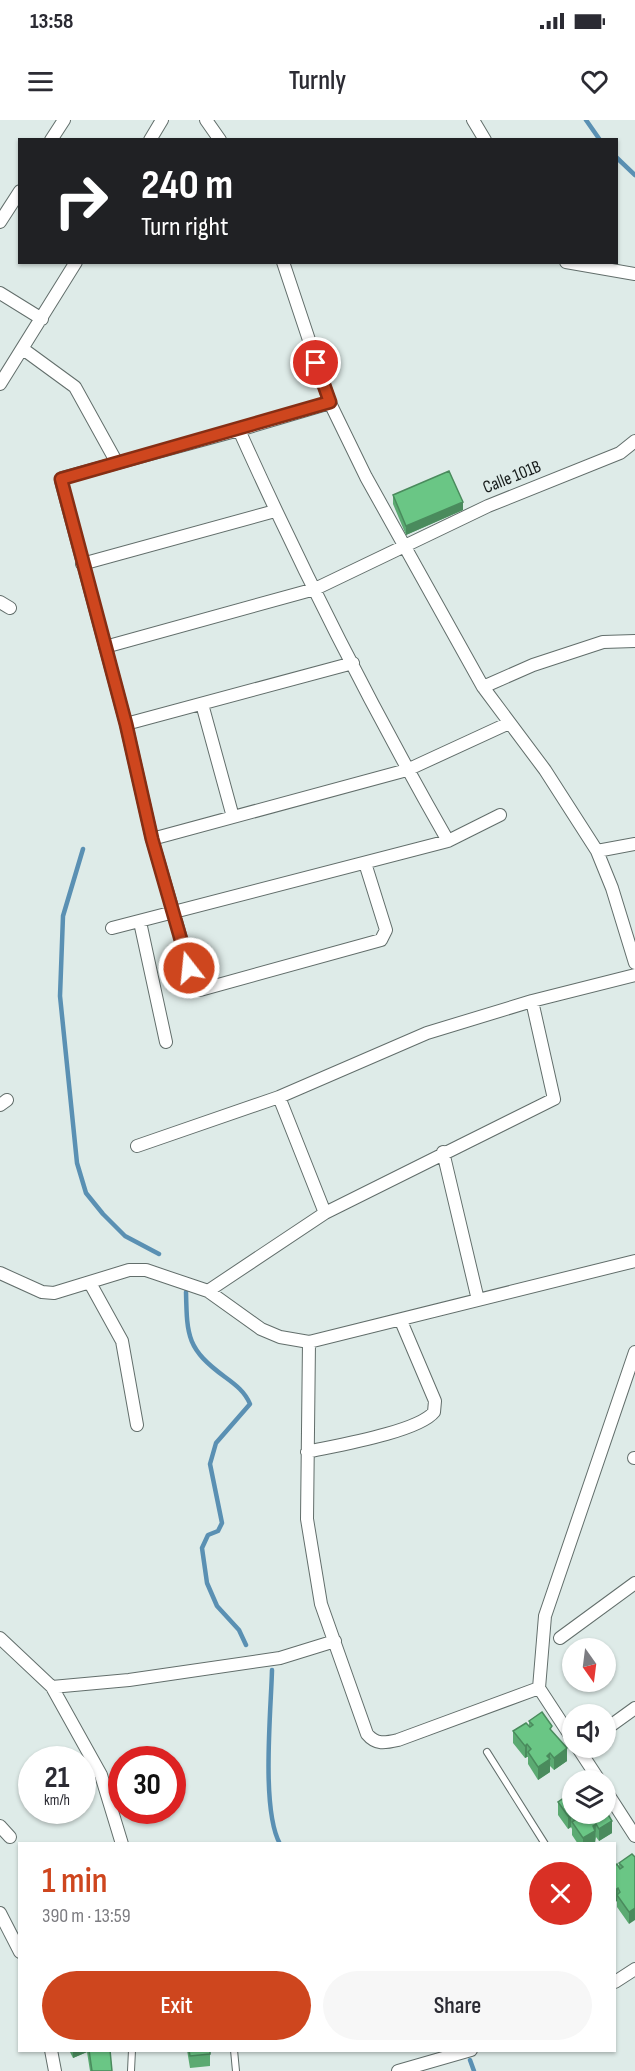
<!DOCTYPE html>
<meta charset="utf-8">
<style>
:root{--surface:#fff;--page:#f7f7f7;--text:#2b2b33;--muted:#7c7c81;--accent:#ce461e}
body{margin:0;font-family:"Sofia Sans Condensed",sans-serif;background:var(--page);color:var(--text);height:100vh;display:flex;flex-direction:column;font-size:22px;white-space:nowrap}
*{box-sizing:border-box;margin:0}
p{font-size:20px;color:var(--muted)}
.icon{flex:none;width:33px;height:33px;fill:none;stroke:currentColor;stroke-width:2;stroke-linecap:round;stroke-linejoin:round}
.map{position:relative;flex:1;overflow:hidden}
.panel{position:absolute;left:18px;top:1722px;width:598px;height:210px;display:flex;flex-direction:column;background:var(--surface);border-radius:0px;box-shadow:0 2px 4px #0004}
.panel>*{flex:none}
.hud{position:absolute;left:18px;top:18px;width:600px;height:126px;border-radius:0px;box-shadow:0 2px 4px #0004;background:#202124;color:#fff;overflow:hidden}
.needle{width:39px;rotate:166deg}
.tools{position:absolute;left:562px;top:1518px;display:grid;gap:12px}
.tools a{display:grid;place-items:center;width:54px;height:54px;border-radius:50%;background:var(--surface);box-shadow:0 2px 4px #0004;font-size:30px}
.speed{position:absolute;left:18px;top:1626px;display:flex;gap:12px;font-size:30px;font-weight:700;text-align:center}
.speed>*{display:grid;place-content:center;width:78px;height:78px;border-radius:50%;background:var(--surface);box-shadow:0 2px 4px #0004;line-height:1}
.speed small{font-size:15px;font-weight:400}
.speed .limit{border:9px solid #d22;background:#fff;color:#111}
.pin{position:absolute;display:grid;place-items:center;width:51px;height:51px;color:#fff;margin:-26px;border:3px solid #fff;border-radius:50%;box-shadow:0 2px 6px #0007}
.me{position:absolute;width:66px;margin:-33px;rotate:344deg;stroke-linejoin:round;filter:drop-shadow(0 0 4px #0008)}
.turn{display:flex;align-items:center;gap:21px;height:126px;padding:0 24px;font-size:27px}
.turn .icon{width:78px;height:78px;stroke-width:2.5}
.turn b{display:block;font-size:42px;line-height:51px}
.round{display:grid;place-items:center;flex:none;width:63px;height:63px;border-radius:32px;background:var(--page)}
.overview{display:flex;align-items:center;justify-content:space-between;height:102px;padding:0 24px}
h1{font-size:36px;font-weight:600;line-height:45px;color:var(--accent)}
.primary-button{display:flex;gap:12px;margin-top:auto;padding:12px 24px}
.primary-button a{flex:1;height:69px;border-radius:36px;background:var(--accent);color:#fff;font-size:24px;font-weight:600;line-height:69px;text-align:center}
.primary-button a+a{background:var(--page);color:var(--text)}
.status{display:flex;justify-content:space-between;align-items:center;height:42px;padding:0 30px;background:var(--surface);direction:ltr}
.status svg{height:16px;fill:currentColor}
header{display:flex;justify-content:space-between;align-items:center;height:78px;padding:0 24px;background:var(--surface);font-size:27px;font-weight:600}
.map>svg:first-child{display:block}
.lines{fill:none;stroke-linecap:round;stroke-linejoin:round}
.stream{stroke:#5a90b3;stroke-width:4.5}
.lane-casing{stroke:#626e6b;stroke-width:8}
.street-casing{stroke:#626e6b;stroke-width:14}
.lane{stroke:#fff;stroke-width:6}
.street{stroke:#fff;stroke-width:12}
.wall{fill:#5baa72}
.shaded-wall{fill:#4a8b5d}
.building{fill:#6ac685;stroke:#4a8b5d;stroke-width:1.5}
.route-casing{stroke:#862e14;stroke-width:15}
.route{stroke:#ce461e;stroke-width:10}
.labels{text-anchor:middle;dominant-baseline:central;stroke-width:6;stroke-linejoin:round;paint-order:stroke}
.street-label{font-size:18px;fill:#171c1b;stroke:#deebe8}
</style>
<div class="status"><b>13:58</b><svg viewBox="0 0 49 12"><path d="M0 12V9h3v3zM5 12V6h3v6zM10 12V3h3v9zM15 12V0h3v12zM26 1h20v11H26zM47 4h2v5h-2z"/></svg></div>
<header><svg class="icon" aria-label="menu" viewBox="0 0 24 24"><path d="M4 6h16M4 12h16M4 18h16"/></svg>Turnly<svg class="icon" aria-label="heart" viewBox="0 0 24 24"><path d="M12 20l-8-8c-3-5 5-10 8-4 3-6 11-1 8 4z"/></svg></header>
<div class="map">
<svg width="635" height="1951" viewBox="0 0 635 1951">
<rect width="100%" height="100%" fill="#deebe8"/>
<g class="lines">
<path class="stream" d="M586 0 600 20
M616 37 635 55
M83 729 63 796 60 876 77 1043 86 1073 103 1094 125 1116 159 1134
M186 1172C187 1217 187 1229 225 1257 236 1265 245 1272 250 1284L216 1323 210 1344 222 1403 218 1411 208 1415 202 1428 207 1463 217 1486 239 1510 246 1525
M272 1550C271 1591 261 1690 280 1724
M470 1940 474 1951"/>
<defs>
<path id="lane" d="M487 1632 545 1724
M234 1930 236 1951
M131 1951 132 1930"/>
<path id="street" d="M206 0 220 20
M473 0 485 20
M51 20 64 0
M150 20 162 0
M0 102 20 71
M283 142 330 283 366 357 483 567 545 650 597 731 612 768 635 843
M566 142 635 154
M0 173 42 199
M23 229 75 267 117 343
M0 264 76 142
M330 283 239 310 62 358 61 361 126 604 152 719 195 866 200 870 381 820 386 810 365 743
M239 310C302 450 372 588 448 721
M82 444 275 391
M0 482 10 488
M105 527 315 469 488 386 620 333 635 321
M483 567 533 545 603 522 635 521
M202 584 233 697
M126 604 353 543
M152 719 407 650 509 603
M597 731 635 724
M140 802 166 922
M112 808 448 721 500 695
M279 977 325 1093
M0 985 7 980
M137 1026 279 977 427 913 532 881 635 855
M443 1032 478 1180
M0 1153 42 1172 54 1173 129 1150H146L208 1171 261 1209 280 1217 309 1222 635 1141
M90 1163 122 1221 137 1305
M208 1171 325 1093 554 979 532 881
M309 1222 307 1399 321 1484 367 1614C376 1625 385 1623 398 1620L539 1568
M307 1332C334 1326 418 1312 434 1292L435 1281 401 1201
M634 1338H635
M0 1518 52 1567 101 1655 122 1724
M560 1518 635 1463
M52 1567 129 1560 280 1538 335 1521
M606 1609 635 1588
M573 1620 539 1568 545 1496 635 1232
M578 1628 599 1660
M606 1671 635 1716
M0 1706 10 1717
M0 1793 20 1832
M615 1862 635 1849
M51 1930 55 1951
M398 1951 471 1930"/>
</defs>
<use href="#lane" class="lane-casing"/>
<use href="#street" class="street-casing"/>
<use href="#lane" class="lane"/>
<use href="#street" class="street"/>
</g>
<path class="wall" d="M393 375 463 390 406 415 393 384Z
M529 1601 552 1611 567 1641 554 1650 550 1646V1652L538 1660 528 1644V1637H527L525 1638 513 1623V1611L529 1606Z
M573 1676 612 1713 599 1721 596 1717 595 1723 594 1724H578L572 1715V1709L571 1707 568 1709 558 1695V1682Z
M635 1737 629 1804 617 1787V1781L615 1782V1746L619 1748V1743Z
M69 1930H110L112 1951H90L87 1932 73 1938Z
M187 1930H210V1946L190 1948Z
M285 1930H305L285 1932Z"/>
<path class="shaded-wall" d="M463 382V390L406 415V406Z
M527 1624V1637L525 1638V1626Z
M567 1628V1641L554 1650V1638Z
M550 1633V1652L538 1660V1647Z
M571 1695V1707L568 1709V1696Z
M612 1701V1713L599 1721V1709Z
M596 1704 595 1723 583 1724V1718L593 1706Z
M618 1768 617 1781 615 1782V1770Z
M635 1788V1800L629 1804V1792Z
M73 1930H87V1932L73 1938Z"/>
<path class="building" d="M449 351 463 382 406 406 393 375Z
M542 1592 552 1606 550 1609 567 1628 554 1638 550 1633 547 1636 550 1639 538 1647 528 1632 531 1629 527 1624 525 1626 513 1611 526 1603 530 1607 533 1605 529 1601Z
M571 1673 573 1676V1694H606V1691L612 1701 599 1709 596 1704 593 1706 595 1711 583 1718 572 1702 575 1700 571 1695 568 1696 558 1682Z
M632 1734 635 1737V1788L629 1792 617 1775 620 1772 618 1768 615 1770V1746L617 1744 620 1749 623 1747 619 1743Z
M89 1930H110L112 1951H92Z
M189 1930H210V1934L190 1936Z"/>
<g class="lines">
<defs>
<path id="route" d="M189 848 152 719 126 604 61 359 330 282 316 243"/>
</defs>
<use href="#route" class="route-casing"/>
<use href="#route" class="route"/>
</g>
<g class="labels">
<g class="street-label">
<text transform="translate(512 357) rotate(-22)">Calle 101B</text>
</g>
</g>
</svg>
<div class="tools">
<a><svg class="needle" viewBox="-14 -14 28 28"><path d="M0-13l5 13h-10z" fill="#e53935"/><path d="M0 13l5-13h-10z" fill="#7c7c81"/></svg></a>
<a><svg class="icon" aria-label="sound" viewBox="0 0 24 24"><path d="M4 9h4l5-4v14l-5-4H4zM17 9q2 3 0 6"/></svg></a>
<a><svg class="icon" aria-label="layers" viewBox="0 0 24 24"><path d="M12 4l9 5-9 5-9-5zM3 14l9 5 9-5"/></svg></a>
</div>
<div class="speed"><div>21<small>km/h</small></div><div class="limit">30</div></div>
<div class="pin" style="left:316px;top:243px;background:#d93025"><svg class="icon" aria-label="arrive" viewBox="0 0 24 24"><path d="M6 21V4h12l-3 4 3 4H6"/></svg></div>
<svg class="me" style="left:189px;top:848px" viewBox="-20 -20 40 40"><circle r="17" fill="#ce461e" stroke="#fff" stroke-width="3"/><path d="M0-11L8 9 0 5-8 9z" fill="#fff"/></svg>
<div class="hud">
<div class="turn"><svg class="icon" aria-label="right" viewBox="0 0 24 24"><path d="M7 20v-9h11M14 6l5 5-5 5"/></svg><div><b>240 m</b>Turn right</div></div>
</div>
<section class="panel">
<div class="overview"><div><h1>1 min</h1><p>390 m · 13:59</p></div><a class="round" style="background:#d93025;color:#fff"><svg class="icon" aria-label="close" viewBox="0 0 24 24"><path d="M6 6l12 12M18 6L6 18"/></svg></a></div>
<div class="primary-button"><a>Exit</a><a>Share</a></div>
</section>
</div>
